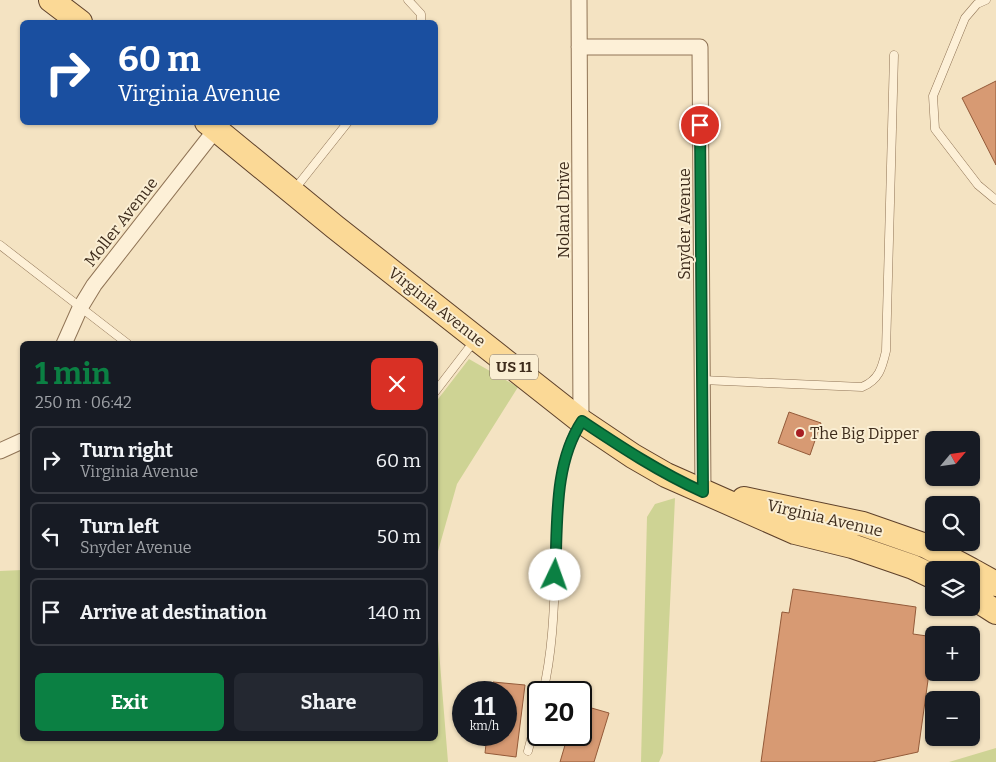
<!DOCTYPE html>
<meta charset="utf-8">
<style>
:root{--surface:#171b24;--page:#242831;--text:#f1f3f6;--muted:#9ea1a6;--line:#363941;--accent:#0b8043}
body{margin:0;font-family:Bitter,serif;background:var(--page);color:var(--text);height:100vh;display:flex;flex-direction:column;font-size:19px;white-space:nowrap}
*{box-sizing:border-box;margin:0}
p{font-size:16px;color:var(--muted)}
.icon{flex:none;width:28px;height:28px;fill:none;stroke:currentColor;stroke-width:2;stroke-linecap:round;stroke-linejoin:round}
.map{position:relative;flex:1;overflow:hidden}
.drawer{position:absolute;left:20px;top:341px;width:418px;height:400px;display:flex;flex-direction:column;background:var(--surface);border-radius:8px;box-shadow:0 1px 4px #0004}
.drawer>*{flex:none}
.hud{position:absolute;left:20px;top:20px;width:418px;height:105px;border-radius:8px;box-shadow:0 1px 4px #0004;background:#1a4fa0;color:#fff;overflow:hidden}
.needle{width:32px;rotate:61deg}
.controls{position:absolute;left:925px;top:431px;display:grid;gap:10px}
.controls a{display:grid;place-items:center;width:55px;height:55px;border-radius:8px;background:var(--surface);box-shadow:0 1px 4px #0004;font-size:25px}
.speed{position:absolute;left:452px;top:681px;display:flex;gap:10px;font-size:25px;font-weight:700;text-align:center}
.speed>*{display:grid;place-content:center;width:65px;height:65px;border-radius:50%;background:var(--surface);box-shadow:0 1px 4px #0004;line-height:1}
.speed small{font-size:12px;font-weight:400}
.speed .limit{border:2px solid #111;border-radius:8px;background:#fff;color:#111}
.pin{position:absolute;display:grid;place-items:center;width:42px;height:42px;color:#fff;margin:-21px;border:2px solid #fff;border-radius:50%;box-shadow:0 1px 5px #0007}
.me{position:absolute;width:55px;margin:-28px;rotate:3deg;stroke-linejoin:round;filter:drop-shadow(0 0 4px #0008)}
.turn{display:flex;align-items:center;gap:18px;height:105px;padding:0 15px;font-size:22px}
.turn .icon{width:65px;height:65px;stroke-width:2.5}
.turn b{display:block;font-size:35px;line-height:42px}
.round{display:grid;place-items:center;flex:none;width:52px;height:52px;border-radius:8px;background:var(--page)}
.headline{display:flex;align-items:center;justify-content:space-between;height:85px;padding:0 15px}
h1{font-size:30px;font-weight:700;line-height:38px;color:var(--accent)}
.cta{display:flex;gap:10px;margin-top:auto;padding:10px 15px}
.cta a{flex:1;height:58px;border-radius:8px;background:var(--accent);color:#fff;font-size:20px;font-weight:700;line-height:58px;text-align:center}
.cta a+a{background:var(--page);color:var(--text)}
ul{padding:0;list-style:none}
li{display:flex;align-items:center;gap:15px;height:68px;margin:0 10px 8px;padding:0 5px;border:2px solid var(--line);border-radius:8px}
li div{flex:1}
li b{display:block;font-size:19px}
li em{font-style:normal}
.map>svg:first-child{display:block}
.green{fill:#ced394}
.building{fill:#d79a73;stroke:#935a39}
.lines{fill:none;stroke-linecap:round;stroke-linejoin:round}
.lane-casing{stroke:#907456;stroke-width:9}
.street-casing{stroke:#907456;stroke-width:17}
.primary-casing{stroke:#5e412b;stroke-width:26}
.lane{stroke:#fdf0d7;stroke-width:8}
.street{stroke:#fdf0d7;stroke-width:15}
.primary{stroke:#fbd996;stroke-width:24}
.route-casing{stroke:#07532c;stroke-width:12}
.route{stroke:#0b8043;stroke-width:9}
.poi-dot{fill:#a71e23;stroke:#faeed3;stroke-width:2}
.labels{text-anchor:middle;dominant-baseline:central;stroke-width:4;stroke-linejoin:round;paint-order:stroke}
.shield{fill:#faeed3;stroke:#766653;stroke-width:1}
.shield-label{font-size:15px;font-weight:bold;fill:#3e2c1c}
.street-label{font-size:16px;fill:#3e2c1c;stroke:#faeed3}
.poi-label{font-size:16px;fill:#3e2c1c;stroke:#faeed3;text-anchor:start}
</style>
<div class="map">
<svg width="996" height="762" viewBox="0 0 996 762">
<rect width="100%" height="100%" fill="#f4e3c2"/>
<path class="green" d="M469 359 518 387 457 484 435 562V403Z
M675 498 663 753 659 762H641L647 517 655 504Z
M22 570V739H435V602L448 762H0V571Z
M996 748V762H949Z"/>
<path class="building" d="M996 81V165L962 98Z
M789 412 821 423 810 455 778 443Z
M793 589 916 607 913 634 934 637 918 752 872 762H761L782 612 789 613Z
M493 682 525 685 516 757 485 753 487 735H506V692H492Z
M581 705 609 713 594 762H560L568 735H581Z"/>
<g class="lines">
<defs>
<path id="lane" d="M408 0 421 14V22
M986 0 977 4 965 18 933 96 935 129 978 185 996 200
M294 190 348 122
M0 245 128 344
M702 380 862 387C879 380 882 368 886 351L894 55
M435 392 475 340
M543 692C555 642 554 588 557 537 559 497 558 456 580 422
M528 751 539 708"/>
<path id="street" d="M579 0 581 421
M579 47H700L703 492
M64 344 80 308 94 285 216 129
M0 451 22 441"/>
<path id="primary" d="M51 0 80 22
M207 122 335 227 581 421 633 456 666 475 795 532 852 546 913 567 934 577
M744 499 863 524 926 546 971 570
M971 570 996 584
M971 596 996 612"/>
</defs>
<use href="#lane" class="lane-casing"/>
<use href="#street" class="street-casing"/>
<use href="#primary" class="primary-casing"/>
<use href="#lane" class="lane"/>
<use href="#street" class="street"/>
<use href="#primary" class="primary"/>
</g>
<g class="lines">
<defs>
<path id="route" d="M555 575C558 524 553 465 582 421 621 447 659 472 703 492L700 125"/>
</defs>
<use href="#route" class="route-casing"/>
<use href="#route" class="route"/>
</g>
<circle class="poi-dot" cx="800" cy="433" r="5"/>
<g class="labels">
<rect class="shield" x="490" y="354.5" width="48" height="25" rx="4"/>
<g class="shield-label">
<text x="514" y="367">US 11</text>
</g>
<g class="street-label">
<text transform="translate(563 210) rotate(-90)">Noland Drive</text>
<text transform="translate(121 222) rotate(-52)">Moller Avenue</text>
<text transform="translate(684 224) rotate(-90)">Snyder Avenue</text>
<text transform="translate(437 307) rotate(38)">Virginia Avenue</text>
<text transform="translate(825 518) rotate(13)">Virginia Avenue</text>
</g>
<g class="poi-label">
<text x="810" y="433">The Big Dipper</text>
</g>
</g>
</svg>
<div class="controls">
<a><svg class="needle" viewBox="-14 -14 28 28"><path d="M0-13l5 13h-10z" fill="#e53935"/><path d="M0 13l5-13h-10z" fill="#9ea1a6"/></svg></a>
<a><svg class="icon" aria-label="search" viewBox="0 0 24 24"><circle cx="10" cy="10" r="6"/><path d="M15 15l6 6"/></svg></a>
<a><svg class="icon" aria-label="layers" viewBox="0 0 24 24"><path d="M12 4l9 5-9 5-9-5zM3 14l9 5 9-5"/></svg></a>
<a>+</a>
<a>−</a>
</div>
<div class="speed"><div>11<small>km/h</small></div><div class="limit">20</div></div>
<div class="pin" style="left:700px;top:125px;background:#d93025"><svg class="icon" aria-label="arrive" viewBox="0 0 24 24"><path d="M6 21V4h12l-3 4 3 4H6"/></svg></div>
<svg class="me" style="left:555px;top:575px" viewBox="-20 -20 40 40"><circle r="19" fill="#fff"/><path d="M0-13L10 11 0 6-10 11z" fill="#0b8043"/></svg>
<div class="hud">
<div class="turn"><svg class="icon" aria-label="right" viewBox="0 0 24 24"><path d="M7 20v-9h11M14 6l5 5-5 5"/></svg><div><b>60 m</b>Virginia Avenue</div></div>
</div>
<section class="drawer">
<div class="headline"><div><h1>1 min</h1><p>250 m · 06:42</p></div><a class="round" style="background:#d93025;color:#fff"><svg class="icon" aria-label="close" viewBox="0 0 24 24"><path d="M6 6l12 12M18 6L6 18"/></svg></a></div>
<ul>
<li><svg class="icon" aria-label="right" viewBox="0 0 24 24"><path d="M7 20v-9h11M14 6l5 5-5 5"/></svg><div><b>Turn right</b><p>Virginia Avenue</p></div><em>60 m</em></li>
<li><svg class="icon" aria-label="left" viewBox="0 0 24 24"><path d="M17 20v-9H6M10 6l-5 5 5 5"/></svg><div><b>Turn left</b><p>Snyder Avenue</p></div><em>50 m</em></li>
<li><svg class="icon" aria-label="arrive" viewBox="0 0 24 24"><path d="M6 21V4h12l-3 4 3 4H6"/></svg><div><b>Arrive at destination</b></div><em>140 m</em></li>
</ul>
<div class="cta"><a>Exit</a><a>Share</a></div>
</section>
</div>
